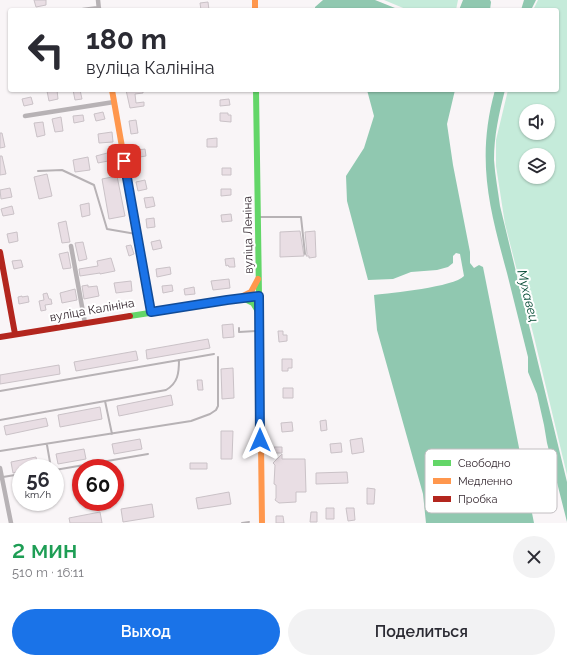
<!DOCTYPE html>
<html lang="ru">
<meta charset="utf-8">
<style>
:root{--surface:#fff;--page:#f2f2f3;--text:#2b2b33;--muted:#7c7c81;--accent:#1a73e8}
body{margin:0;font-family:Raleway,sans-serif;background:var(--page);color:var(--text);height:100vh;display:flex;flex-direction:column;font-size:15px;white-space:nowrap}
*{box-sizing:border-box;margin:0}
p{font-size:13px;color:var(--muted)}
.icon{flex:none;width:22px;height:22px;fill:none;stroke:currentColor;stroke-width:2;stroke-linecap:round;stroke-linejoin:round}
.map{position:relative;height:523px;overflow:hidden}
.sheet{display:flex;flex-direction:column;background:var(--surface);flex:1}
.sheet>*{flex:none}
.top-card{position:absolute;left:8px;top:8px;width:551px;height:84px;border-radius:4px;box-shadow:0 1px 3px #0004;background:#fff;color:var(--text);overflow:hidden}
.buttons{position:absolute;left:519px;top:104px;display:grid;gap:8px}
.buttons a{display:grid;place-items:center;width:36px;height:36px;border-radius:50%;background:var(--surface);box-shadow:0 1px 3px #0004;font-size:20px}
.speed{position:absolute;left:12px;top:459px;display:flex;gap:8px;font-size:20px;font-weight:700;text-align:center}
.speed>*{display:grid;place-content:center;width:52px;height:52px;border-radius:50%;background:var(--surface);box-shadow:0 1px 3px #0004;line-height:1}
.speed small{font-size:10px;font-weight:400}
.speed .limit{border:6px solid #d22;background:#fff;color:#111}
.pin{position:absolute;display:grid;place-items:center;width:34px;height:34px;color:#fff;margin:-17px;border-radius:8px;box-shadow:0 2px 6px #0006}
.me{position:absolute;width:44px;margin:-22px;rotate:0deg;stroke-linejoin:round;filter:drop-shadow(0 0 3px #0008)}
.turn{display:flex;align-items:center;gap:14px;height:84px;padding:0 12px;font-size:18px}
.turn .icon{width:52px;height:52px;stroke-width:2.5}
.turn b{display:block;font-size:28px;line-height:34px}
.round{display:grid;place-items:center;flex:none;width:42px;height:42px;border-radius:21px;background:var(--page)}
.head{display:flex;align-items:center;justify-content:space-between;height:68px;padding:0 12px}
h1{font-size:24px;font-weight:600;line-height:30px;color:#1e9e55}
.primary-button{display:flex;gap:8px;margin-top:auto;padding:8px 12px}
.primary-button a{flex:1;height:46px;border-radius:24px;background:var(--accent);color:#fff;font-size:16px;font-weight:600;line-height:46px;text-align:center}
.primary-button a+a{background:var(--page);color:var(--text)}
.map>svg:first-child{display:block}
.green{fill:#c5ebda;fill-rule:evenodd}
.water{fill:#90c8b0}
.building{fill:#e9dee4;stroke:#cac2c7}
.lines{fill:none;stroke-linecap:round;stroke-linejoin:round}
.lane{stroke:#b7b2b5;stroke-width:2}
.street{stroke:#b7b2b5;stroke-width:4.5}
.fast{stroke:#63d668;stroke-width:6}
.slow{stroke:#ff974d;stroke-width:6}
.jam{stroke:#b3261e;stroke-width:6}
.route-casing{stroke:#114b97;stroke-width:10}
.route{stroke:#1a73e8;stroke-width:7}
.labels{text-anchor:middle;dominant-baseline:central;stroke-width:4;stroke-linejoin:round;paint-order:stroke}
.street-label{font-size:12px;fill:#352830;stroke:#fff}
.water-label{font-size:13px;font-style:italic;fill:#004831;stroke:#fff}
.key{fill:#fff;stroke:#c2bec1;stroke-width:1}
.key-label{font-size:11px;fill:#352830}
</style>
<div class="map">
<svg width="567" height="523" viewBox="0 0 567 523">
<rect width="100%" height="100%" fill="#f9f5f7"/>
<path class="green" d="M384 0H458L456 10H408Z
M538 0H567V475L534 337 505 224 496 166V140L508 90H557V10H533ZM526 111H548V133H526ZM526 155H548V177H526Z"/>
<path class="water" d="M323 0H375L400 10H315V7Z
M463 0H490L491 2 490 10H459Z
M524 0H536L531 10H521Z
M367 90H455L447 124 453 165 470 252V263L474 268 479 265 483 267 534 523H426L423 494 377 330 374 295C391 293 454 287 464 276L460 254 456 253 453 256V263L448 267 437 270 411 272 393 279 368 280 347 201 346 176 364 148 374 116Z
M495 90H505C499 113 494 136 494 160 495 175 498 191 500 206L567 482V522L547 443 544 425 537 394 528 372V357C521 329 514 301 507 273 489 207 476 159 495 90Z"/>
<path class="building" d="M34 0H46V5L36 7Z
M208 2 209 10H201L200 3Z
M57 90 58 99 49 101 47 91Z
M73 90H80L82 99 75 100Z
M126 90H143V93L135 94 136 103 144 102V106L130 108Z
M31 97 33 104 24 106 22 99Z
M229 99 230 105 220 106V100Z
M103 112 105 119 96 121 94 114Z
M220 113H228V115H231V122L220 121Z
M83 115 84 121 74 123 73 116Z
M61 117 63 131 55 132 52 119Z
M136 120 138 133 131 134 129 121Z
M43 122 45 135 37 137 34 123Z
M112 132 113 142 99 143 98 134Z
M0 133H2L5 147 0 148Z
M217 138V147H207V139Z
M145 149 146 156 133 158 132 151Z
M111 152 113 160 98 163 96 156Z
M0 156H2L6 174 0 175Z
M88 157 90 170 75 172 73 160Z
M222 168H231V175H222Z
M47 174 52 196 39 199 34 177Z
M117 176 125 216 109 219 102 179Z
M145 180 147 189 138 191 136 182Z
M10 188 12 197 1 199 0 190Z
M221 189H231V195L221 196Z
M153 197 155 206 146 208 144 198Z
M89 203 90 215 82 217 80 205Z
M12 206 14 214 3 216 1 209Z
M231 214 232 221 222 222 221 215Z
M154 218 155 227 147 228 146 219Z
M66 221 70 242 62 243 58 223Z
M300 231 304 256 280 257V232Z
M315 231 316 257 309 258V256H306L307 254 305 232Z
M17 232 18 241 9 243 7 234Z
M160 240 162 248 153 250 151 242Z
M83 242 87 259 79 261 75 243Z
M131 245 134 254 129 256 126 246Z
M68 252 71 268 63 269 59 254Z
M111 258 115 271 100 274V273L80 276 79 269 98 266 97 261Z
M234 258 235 267H229L228 265 226 266 225 259Z
M21 260 23 267 14 269 12 261Z
M170 267 171 274 157 277 156 269Z
M229 279 230 288 213 290 211 281Z
M131 281 132 291 116 293 114 283Z
M88 285V287L97 286 99 296 84 299 82 286Z
M172 285 173 291 163 293 162 286Z
M194 287 195 294 185 295 184 289Z
M75 289 77 300 62 303 60 293Z
M47 293 49 299H51L52 304 45 305 46 310 41 311 39 301 44 300 43 294Z
M22 296V297L28 296 29 302 19 304 18 297Z
M233 324 234 337 223 338 222 325Z
M278 331H283V335H287V341L279 342Z
M208 339 210 348 147 359 146 350Z
M136 351 138 360 76 371 74 362Z
M282 359H292V368H288V371H282Z
M59 365 60 374 0 384V375Z
M233 368 234 398 222 399 221 369Z
M197 380H202L203 390H198Z
M283 388H293V398H283Z
M171 395 173 405 119 416 117 406Z
M100 407 102 419 60 427 58 415Z
M46 418 48 426 6 435 4 426Z
M326 420 327 430 321 431 320 421Z
M292 422 293 431 282 432 281 423Z
M221 431H233L232 459H221Z
M362 438 364 452 352 454 350 440Z
M140 439 142 449 114 454 112 444Z
M341 443 342 452 331 453 330 444Z
M274 447H282V453H274Z
M84 449 86 459 58 464 56 454Z
M282 454V459H305L306 492H296V502L279 503 275 500 276 498V485L274 484 275 465 273 463Z
M36 457 38 468H21V471L13 473 11 462Z
M190 463H207V469H190Z
M347 472 348 483 316 484V473Z
M367 488 375 489 374 504H367Z
M229 492 231 504 198 509 196 498Z
M152 504 154 517 123 522 121 509Z
M326 508H334V519H326Z
M346 508H354L355 520 348 521Z
M100 512 102 523H70L69 518Z
M311 512H317V522H310Z
M276 516H283L284 523H276Z"/>
<g class="lines">
<path class="lane" d="M38 171 62 170 94 185 107 229 136 234
M260 217H301L305 254
M239 328V332L258 331
M0 391 214 354
M105 401 112 434
M0 420 166 390C178 383 179 373 179 360
M47 445 51 468
M0 451 191 421 210 414 216 410 218 406V357
M55 470 148 454
M3 477 21 474
M242 523 249 522"/>
<path class="street" d="M98 0 99 10
M83 10 99 8
M25 116 114 102
M71 246 85 323
M0 468 11 523"/>
<path class="fast" d="M256 90 260 363
M245 299 253 303 259 313
M130 316 259 296"/>
<path class="slow" d="M255 0V10
M112 90 151 312
M243 296 251 292 258 279
M260 363 262 523"/>
<path class="jam" d="M0 252 15 334
M0 337 130 316"/>
</g>
<g class="lines">
<defs>
<path id="route" d="M124 161 151 312 227 300 259 296 260 440"/>
</defs>
<use href="#route" class="route-casing"/>
<use href="#route" class="route"/>
</g>
<g class="labels">
<g class="street-label">
<text transform="translate(248 235) rotate(-91)">вуліца Леніна</text>
<text transform="translate(92 310) rotate(-10)">вуліца Калініна</text>
</g>
<g class="water-label">
<text transform="translate(528 296) rotate(76)">Мухавец</text>
</g>
</g>
<rect x="425" y="449" width="132" height="64" rx="6" class="key"/>
<rect x="433" y="460" width="18" height="6" fill="#63d668"/>
<rect x="433" y="478" width="18" height="6" fill="#ff974d"/>
<rect x="433" y="496" width="18" height="6" fill="#b3261e"/>
<g class="key-label">
<text x="458" y="467">Свободно</text>
<text x="458" y="485">Медленно</text>
<text x="458" y="503">Пробка</text>
</g>
</svg>
<div class="buttons">
<a><svg class="icon" aria-label="sound" viewBox="0 0 24 24"><path d="M4 9h4l5-4v14l-5-4H4zM17 9q2 3 0 6"/></svg></a>
<a><svg class="icon" aria-label="layers" viewBox="0 0 24 24"><path d="M12 4l9 5-9 5-9-5zM3 14l9 5 9-5"/></svg></a>
</div>
<div class="speed"><div>56<small>km/h</small></div><div class="limit">60</div></div>
<div class="pin" style="left:124px;top:161px;background:#d93025"><svg class="icon" aria-label="arrive" viewBox="0 0 24 24"><path d="M6 21V4h12l-3 4 3 4H6"/></svg></div>
<svg class="me" style="left:260px;top:440px" viewBox="-20 -20 40 40"><path d="M0-17L14 15 0 8-14 15z" fill="#1a73e8" stroke="#fff" stroke-width="4"/></svg>
<div class="top-card">
<div class="turn"><svg class="icon" aria-label="left" viewBox="0 0 24 24"><path d="M17 20v-9H6M10 6l-5 5 5 5"/></svg><div><b>180 m</b>вуліца Калініна</div></div>
</div>
</div>
<section class="sheet">
<div class="head"><div><h1>2 мин</h1><p>510 m · 16:11</p></div><a class="round"><svg class="icon" aria-label="close" viewBox="0 0 24 24"><path d="M6 6l12 12M18 6L6 18"/></svg></a></div>
<div class="primary-button"><a>Выход</a><a>Поделиться</a></div>
</section>
